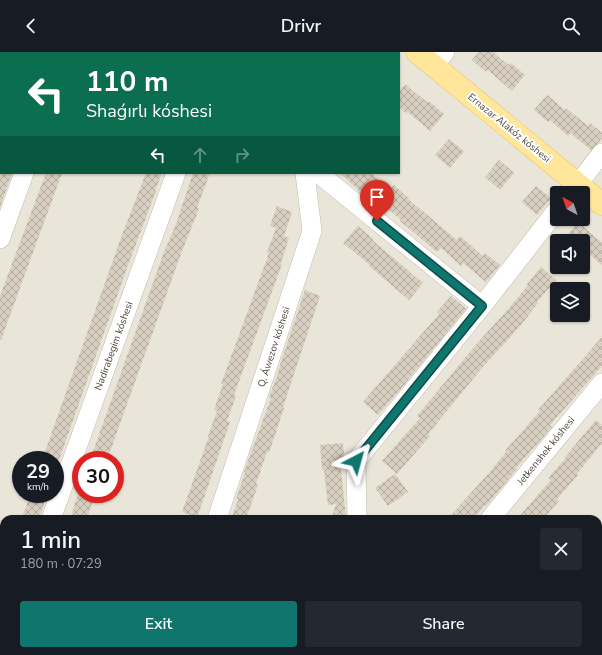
<!DOCTYPE html>
<meta charset="utf-8">
<style>
:root{--surface:#171b24;--page:#242831;--text:#f1f3f6;--muted:#9ea1a6;--accent:#0f766e}
body{margin:0;font-family:"Nunito Sans",sans-serif;background:var(--page);color:var(--text);height:100vh;display:flex;flex-direction:column;font-size:15px;white-space:nowrap}
*{box-sizing:border-box;margin:0}
p{font-size:13px;color:var(--muted)}
.icon{flex:none;width:22px;height:22px;fill:none;stroke:currentColor;stroke-width:2;stroke-linecap:round;stroke-linejoin:round}
.map{position:relative;flex:1;overflow:hidden}
.panel{position:absolute;left:0px;top:463px;width:602px;height:140px;display:flex;flex-direction:column;background:var(--surface);border-radius:12px 12px 0 0;box-shadow:0 1px 3px #0004}
.panel>*{flex:none}
.top-card{position:absolute;left:0px;top:0px;width:400px;height:122px;box-shadow:0 1px 3px #0004;background:#0b6e4f;color:#fff;overflow:hidden}
.needle{width:26px;rotate:320deg}
.tools{position:absolute;left:550px;top:134px;display:grid;gap:8px}
.tools a{display:grid;place-items:center;width:40px;height:40px;border-radius:4px;background:var(--surface);box-shadow:0 1px 3px #0004;font-size:20px}
.speed{position:absolute;left:12px;top:399px;display:flex;gap:8px;font-size:20px;font-weight:700;text-align:center}
.speed>*{display:grid;place-content:center;width:52px;height:52px;border-radius:50%;background:var(--surface);box-shadow:0 1px 3px #0004;line-height:1}
.speed small{font-size:10px;font-weight:400}
.speed .limit{border:6px solid #d22;background:#fff;color:#111}
.pin{position:absolute;display:grid;place-items:center;width:34px;height:34px;color:#fff;margin:-41px -17px;border-radius:50% 50% 50% 0;rotate:-45deg;box-shadow:0 0 4px #0007}
.pin .icon{rotate:45deg}
.me{position:absolute;width:44px;margin:-22px;rotate:39deg;stroke-linejoin:round;filter:drop-shadow(0 0 3px #0008)}
.turn{display:flex;align-items:center;gap:14px;height:84px;padding:0 20px;font-size:18px}
.turn .icon{width:52px;height:52px;stroke-width:2.5}
.turn b{display:block;font-size:28px;line-height:34px}
.lanes{display:flex;align-items:center;height:38px;padding:0 20px;background:#0003;justify-content:center;gap:20px;direction:ltr}
.lanes .off{opacity:.35}
.round{display:grid;place-items:center;flex:none;width:42px;height:42px;border-radius:4px;background:var(--page)}
.summary{display:flex;align-items:center;justify-content:space-between;height:68px;padding:0 20px}
h1{font-size:24px;font-weight:600;line-height:30px}
.primary-button{display:flex;gap:8px;margin-top:auto;padding:8px 20px}
.primary-button a{flex:1;height:46px;border-radius:4px;background:var(--accent);color:#fff;font-size:16px;font-weight:600;line-height:46px;text-align:center}
.primary-button a+a{background:var(--page);color:var(--text)}
header{display:flex;justify-content:space-between;align-items:center;height:52px;padding:0 20px;background:var(--surface);font-size:18px;font-weight:600}
.map>svg:first-child{display:block}
.residential{fill:#eae5d9;fill-rule:evenodd}
.building{fill:url(#building-cross-hatch)}
.lines{fill:none;stroke-linecap:round;stroke-linejoin:round}
.minor-casing{stroke:#c2bbad;stroke-width:20}
.major-casing{stroke:#e6c569;stroke-width:23}
.minor{stroke:#fff;stroke-width:19}
.major{stroke:#ffe69b;stroke-width:22}
.route-casing{stroke:#0a4d48;stroke-width:10}
.route{stroke:#0f766e;stroke-width:7}
.labels{text-anchor:middle;dominant-baseline:central;stroke-width:4;stroke-linejoin:round;paint-order:stroke}
.street-label{font-size:10px;fill:#4a4439;stroke:#fff}
</style>
<header><svg class="icon" aria-label="back" viewBox="0 0 24 24"><path d="M15 5l-7 7 7 7"/></svg>Drivr<svg class="icon" aria-label="search" viewBox="0 0 24 24"><circle cx="10" cy="10" r="6"/><path d="M15 15l6 6"/></svg></header>
<div class="map">
<svg width="602" height="603" viewBox="0 0 602 603">
<defs>
<pattern id="building-cross-hatch" width="8" height="8" patternUnits="userSpaceOnUse"><rect width="8" height="8" fill="#d8cfc0"/><path d="M0 0l8 8M0 8l8-8" fill="none" stroke="#b1aa9d"/></pattern>
</defs>
<rect width="100%" height="100%" fill="#f6f3eb"/>
<path class="residential" d="M0 0H602V603H0ZM1 1H399V121H1ZM557 141H583V167H557ZM557 189H583V215H557ZM557 237H583V263H557ZM21 408H55V442H21ZM81 408H115V442H81ZM4 467H598V599H4Z"/>
<path class="building" d="M479 0H493L509 13 511 11 525 23 512 39 488 18 486 20 472 8Z
M405 32 428 51 429 49 444 62 430 79 408 60 406 61 399 55V40Z
M547 43 565 58 566 56 588 74 590 71 602 81V86L598 91 591 98 570 81 568 84 550 68 548 70 534 58Z
M449 87 464 99 450 116 435 103Z
M499 108 514 121 500 138 485 125Z
M0 121H12L0 155Z
M46 121H62L1 288 0 287V244Z
M146 121H162L155 139H156L127 216 65 391 59 408H42L122 183Z
M193 121H210L197 156 199 157 182 199 107 408H90L164 200 175 175Z
M340 121H371L390 138 394 133 409 146 408 147 457 188 460 184 483 204 485 201 500 213 486 230 463 211 461 214 441 196 437 200 400 169 401 168 374 144 370 149Z
M536 134 551 146 537 163 522 150Z
M277 154 292 160 284 184 289 186 281 211 282 212 234 343 236 344 227 369 230 370 197 466 182 460 209 384H208L217 359 214 358 223 332H221L269 201 267 200 276 176 270 174Z
M578 170 602 191V213L583 197V189H562Z
M358 174 373 187 372 188 423 231 409 248 369 214 370 213 343 191Z
M541 215 556 228 537 250 538 251 521 273 482 316 428 382 430 384 397 422 382 409 420 366 417 364 474 295 510 255 528 233 527 232Z
M305 238 320 244 291 331 283 356H284L269 401 267 400 256 432 258 433 246 467H231L238 448 236 447 245 420H244L271 346 269 345 279 319H278Z
M451 244 466 257 399 339 378 363 363 350 439 262 437 260Z
M602 285V314L550 373 552 375 516 416 517 417 486 454 485 453 473 467H456L451 463 489 421 506 400 505 399 540 359 538 358Z
M596 368 602 373V391L577 422 578 423 557 447 559 449 543 467H517L551 428 548 426 566 406 565 405Z
M343 391 345 416H341L346 467H331L336 452 328 453 324 418H322L320 393Z
M395 422 408 440 388 454 375 436Z
M31 442H47L39 467H21Z
M78 442H95L87 467H70Z"/>
<g class="lines">
<defs>
<path id="minor" d="M284 1 285 0
M0 10 1 11
M434 14 445 0
M318 121 482 254
M571 141 602 101
M0 187 24 121
M51 467 176 121
M217 467 312 179 305 121
M357 467 356 409 482 254 557 158
M490 467 602 331
M0 484 4 485
M598 558 602 553
M345 599 358 603
M376 603 380 599
M562 603 565 599"/>
<path id="major" d="M417 0 602 152"/>
</defs>
<use href="#minor" class="minor-casing"/>
<use href="#major" class="major-casing"/>
<use href="#minor" class="minor"/>
<use href="#major" class="major"/>
</g>
<g class="lines">
<defs>
<path id="route" d="M356 409 482 254 377 169"/>
</defs>
<use href="#route" class="route-casing"/>
<use href="#route" class="route"/>
</g>
<g class="labels">
<g class="street-label">
<text transform="translate(509 76) rotate(39)">Ernazar Alakóz kóshesi</text>
<text transform="translate(114 294) rotate(-70)">Nadirabegim kóshesi</text>
<text transform="translate(274 295) rotate(-72)">Q. Áwezov kóshesi</text>
<text transform="translate(546 399) rotate(-51)">Jetkenshek kóshesi</text>
</g>
</g>
</svg>
<div class="tools">
<a><svg class="needle" viewBox="-14 -14 28 28"><path d="M0-13l5 13h-10z" fill="#e53935"/><path d="M0 13l5-13h-10z" fill="#9ea1a6"/></svg></a>
<a><svg class="icon" aria-label="sound" viewBox="0 0 24 24"><path d="M4 9h4l5-4v14l-5-4H4zM17 9q2 3 0 6"/></svg></a>
<a><svg class="icon" aria-label="layers" viewBox="0 0 24 24"><path d="M12 4l9 5-9 5-9-5zM3 14l9 5 9-5"/></svg></a>
</div>
<div class="speed"><div>29<small>km/h</small></div><div class="limit">30</div></div>
<div class="pin" style="left:377px;top:169px;background:#d93025"><svg class="icon" aria-label="arrive" viewBox="0 0 24 24"><path d="M6 21V4h12l-3 4 3 4H6"/></svg></div>
<svg class="me" style="left:356px;top:409px" viewBox="-20 -20 40 40"><path d="M0-17L14 15 0 8-14 15z" fill="#0f766e" stroke="#fff" stroke-width="4"/></svg>
<div class="top-card">
<div class="turn"><svg class="icon" aria-label="left" viewBox="0 0 24 24"><path d="M17 20v-9H6M10 6l-5 5 5 5"/></svg><div><b>110 m</b>Shaǵırlı kóshesi</div></div>
<div class="lanes"><svg class="icon" aria-label="left" viewBox="0 0 24 24"><path d="M17 20v-9H6M10 6l-5 5 5 5"/></svg><svg class="icon off" aria-label="ahead" viewBox="0 0 24 24"><path d="M12 20V5M6 11l6-6 6 6"/></svg><svg class="icon off" aria-label="right" viewBox="0 0 24 24"><path d="M7 20v-9h11M14 6l5 5-5 5"/></svg></div>
</div>
<section class="panel">
<div class="summary"><div><h1>1 min</h1><p>180 m · 07:29</p></div><a class="round"><svg class="icon" aria-label="close" viewBox="0 0 24 24"><path d="M6 6l12 12M18 6L6 18"/></svg></a></div>
<div class="primary-button"><a>Exit</a><a>Share</a></div>
</section>
</div>
